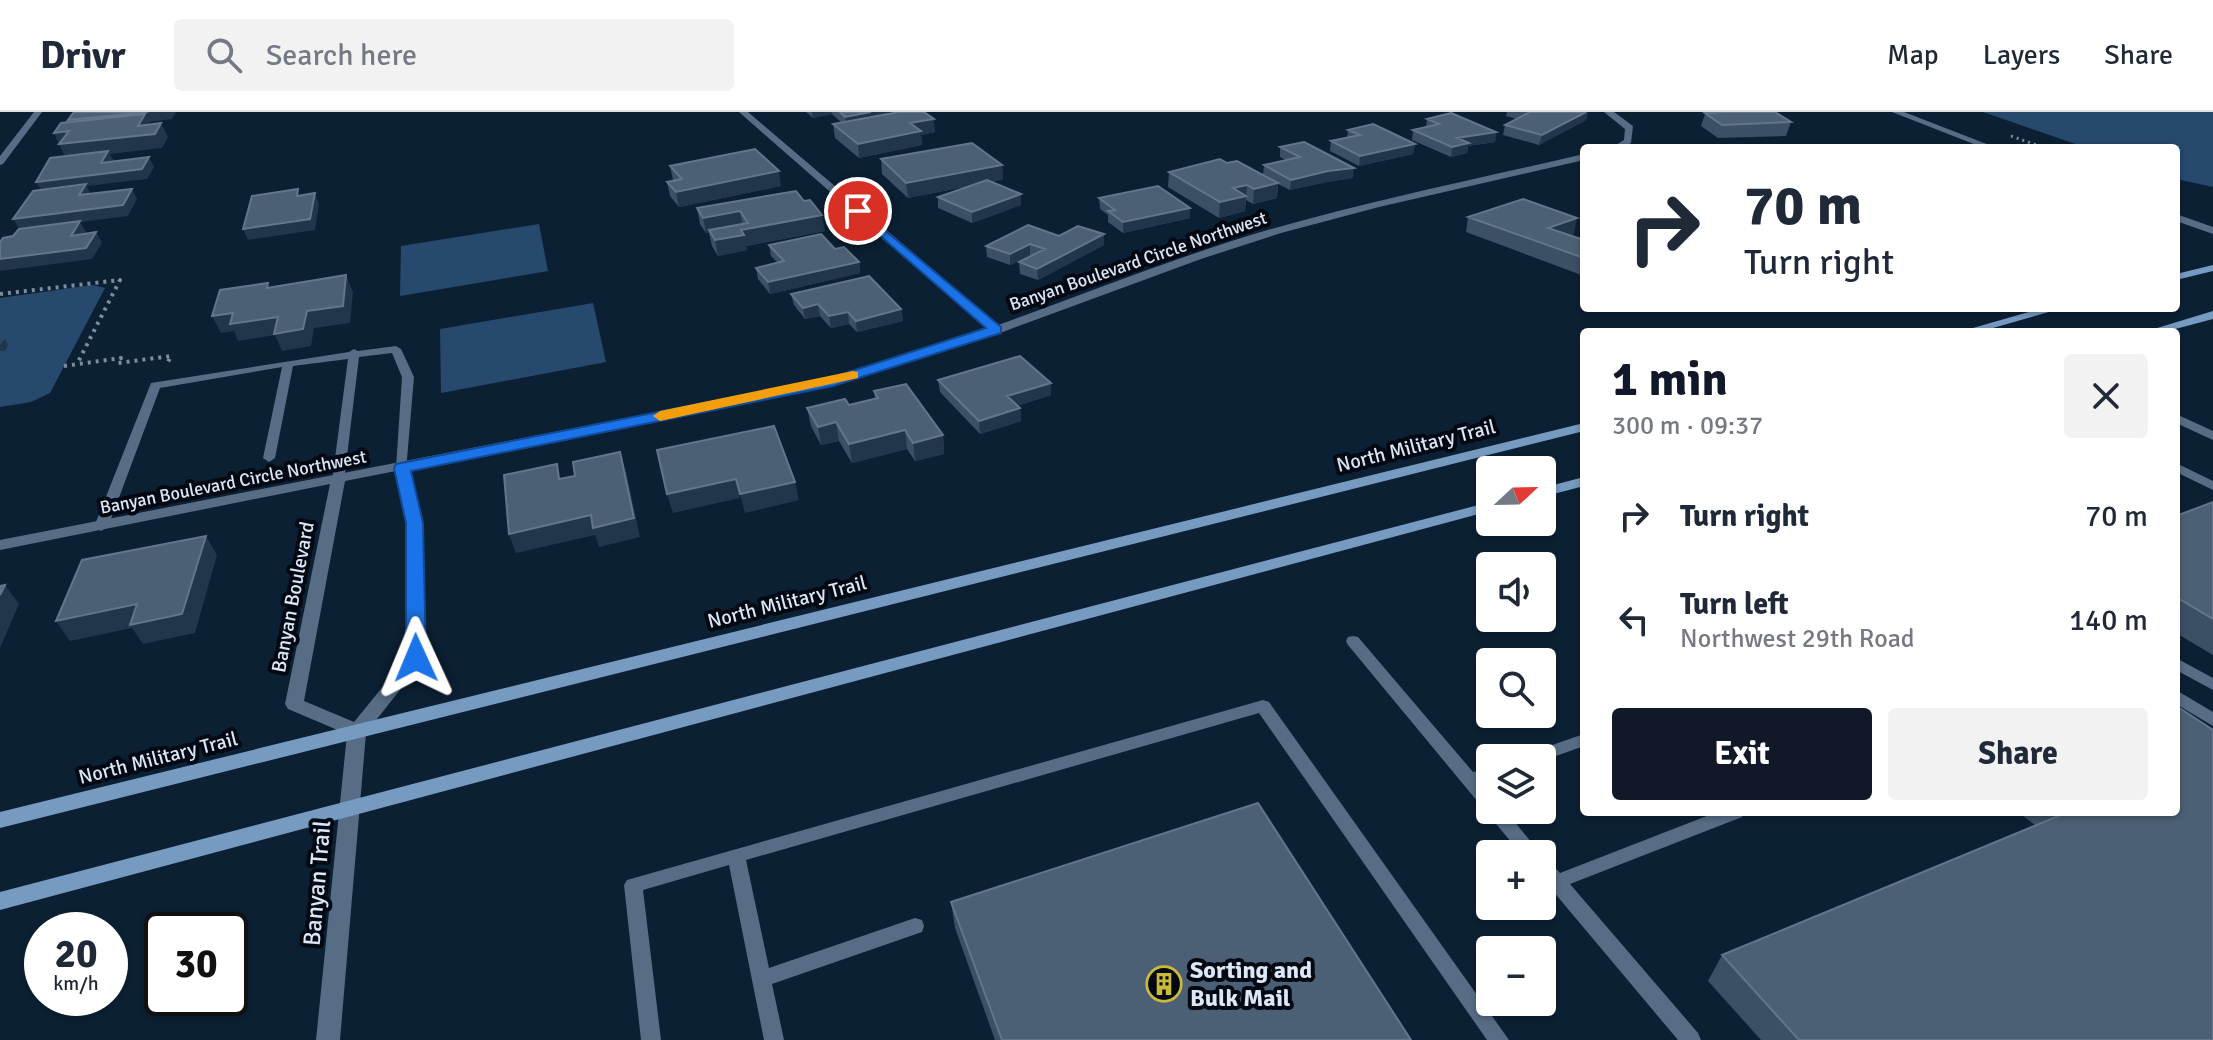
<!DOCTYPE html>
<meta charset="utf-8">
<style>
:root{--surface:#fff;--page:#f2f2f3;--text:#1f2937;--muted:#747a83;--line:#e0e1e3;--accent:#111827}
body{margin:0;font-family:Signika,sans-serif;background:var(--page);color:var(--text);height:100vh;display:flex;flex-direction:column;font-size:30px;white-space:nowrap}
*{box-sizing:border-box;margin:0}
p{font-size:26px;color:var(--muted)}
.icon{flex:none;width:44px;height:44px;fill:none;stroke:currentColor;stroke-width:2;stroke-linecap:round;stroke-linejoin:round}
.map{position:relative;flex:1;overflow:hidden}
.panel{position:absolute;left:1580px;top:216px;width:600px;height:488px;display:flex;flex-direction:column;background:var(--surface);border-radius:8px;box-shadow:0 2px 6px #0004}
.panel>*{flex:none}
.top-card{position:absolute;left:1580px;top:32px;width:600px;height:168px;border-radius:8px;box-shadow:0 2px 6px #0004;background:#fff;color:var(--text);overflow:hidden}
.needle{width:52px;rotate:68deg}
.buttons{position:absolute;left:1476px;top:344px;display:grid;gap:16px}
.buttons a{display:grid;place-items:center;width:80px;height:80px;border-radius:8px;background:var(--surface);box-shadow:0 2px 6px #0004;font-size:40px}
.speed{position:absolute;left:24px;top:800px;display:flex;gap:16px;font-size:40px;font-weight:700;text-align:center}
.speed>*{display:grid;place-content:center;width:104px;height:104px;border-radius:50%;background:var(--surface);box-shadow:0 2px 6px #0004;line-height:1}
.speed small{font-size:20px;font-weight:400}
.speed .limit{border:4px solid #111;border-radius:12px;background:#fff;color:#111}
.pin{position:absolute;display:grid;place-items:center;width:68px;height:68px;color:#fff;margin:-34px;border:4px solid #fff;border-radius:50%;box-shadow:0 2px 8px #0007}
.me{position:absolute;width:88px;margin:-44px;rotate:359deg;stroke-linejoin:round;filter:drop-shadow(0 0 6px #0008)}
.turn{display:flex;align-items:center;gap:28px;height:168px;padding:0 32px;font-size:36px}
.turn .icon{width:104px;height:104px;stroke-width:2.5}
.turn b{display:block;font-size:56px;line-height:68px}
.round{display:grid;place-items:center;flex:none;width:84px;height:84px;border-radius:8px;background:var(--page)}
.overview{display:flex;align-items:center;justify-content:space-between;height:136px;padding:0 32px}
h1{font-size:48px;font-weight:700;line-height:60px;color:var(--accent)}
.action{display:flex;gap:16px;margin-top:auto;padding:16px 32px}
.action a{flex:1;height:92px;border-radius:8px;background:var(--accent);color:#fff;font-size:32px;font-weight:700;line-height:92px;text-align:center}
.action a+a{background:var(--page);color:var(--text)}
ul{padding:0;list-style:none}
li{display:flex;align-items:center;gap:24px;height:104px;padding:0 32px}
li div{flex:1}
li b{display:block;font-size:30px}
li em{font-style:normal}
header{display:flex;align-items:center;gap:48px;box-sizing:border-box;height:112px;padding:0 40px;background:var(--surface);border-bottom:2px solid var(--line)}
header strong{font-size:38px}
nav{display:flex;gap:44px;margin-inline-start:auto;font-size:28px}
.search{width:560px;height:72px;background:var(--page);display:flex;align-items:center;gap:20px;box-sizing:border-box;padding:0 28px;border-radius:8px;color:var(--muted);font-size:30px}
.map>svg:first-child{display:block}
.green{fill:#26496d}
.lines{fill:none;stroke-linecap:round;stroke-linejoin:round}
.path-far1{stroke:#7d8d9e;stroke-width:3;stroke-dasharray:2 4;stroke-linecap:butt}
.path{stroke:#7d8d9e;stroke-width:4;stroke-dasharray:3 5;stroke-linecap:butt}
.service{fill:#576d85;fill-rule:evenodd}
.minor{fill:#576d85;fill-rule:evenodd}
.tertiary{fill:#576d85;fill-rule:evenodd}
.secondary{fill:#779ac1;fill-rule:evenodd}
.wall{fill:#3b4f65}
.shaded-wall{fill:#21364b}
.building{fill:#4c6075;stroke:#637589;stroke-width:2}
.route{fill:#1a73e8;stroke:#114b97;stroke-width:2}
.slow{fill:#f59e0b}
.labels{text-anchor:middle;dominant-baseline:central;stroke-width:8;stroke-linejoin:round;paint-order:stroke}
.far-street-label{font-size:18px;fill:#dce8f6;stroke:#030912}
.street-label{font-size:20px;fill:#dce8f6;stroke:#030912}
.near-street-label{font-size:24px;fill:#dce8f6;stroke:#030912}
.near-poi-label{font-size:24px;font-weight:bold;fill:#dce8f6;stroke:#030912;text-anchor:start}
</style>
<header>
<strong>Drivr</strong>
<div class="search"><svg class="icon" aria-label="search" viewBox="0 0 24 24"><circle cx="10" cy="10" r="6"/><path d="M15 15l6 6"/></svg>Search here</div>
<nav><a>Map</a><a>Layers</a><a>Share</a></nav>
</header>
<div class="map">
<svg width="2213" height="928" viewBox="0 0 2213 928">
<rect width="100%" height="100%" fill="#0c2034"/>
<path class="green" d="M1983 0H2213V75L2176 67V36H2087Z
M539 112 548 159 400 184 401 134Z
M93 173 105 176 50 281 31 290 0 295V186Z
M593 191 606 250 441 281 440 217Z"/>
<g class="lines">
<path class="path-far1" d="M2011 24 2045 36"/>
<path class="path" d="M0 182 120 168 77 252
M64 254 121 246 118 251 171 244 168 250"/>
<path class="service" d="M396 234 401 237 414 265 406 359H398L396 356 402 265 392 241 359 245 344 369 338 373 332 369 348 247 293 254 275 346 269 350 263 346 282 255 160 276 108 415 101 419 94 415 151 271 349 240 354 237 358 239Z
M2176 302 2213 319V328L2176 311Z
M2176 351 2213 369V378L2176 360Z
M1353 524 1358 525 1473 660 1490 655V668L1482 670 1490 680V698H1505L1541 742H1521L1348 533 1346 529 1348 525Z
M2176 546 2213 566V578L2176 558Z
M2176 578 2213 600V614L2176 592Z
M1263 588 1269 590 1509 928H1487L1259 601 746 748 769 856 915 806 922 808 924 814 922 820 772 872 784 928H764L729 753 643 778 661 928H641L624 773 627 768Z
M1584 622V634L1542 649V646H1524L1526 642Z
M1717 700H1745L1742 705 1570 772 1698 921 1701 928H1678L1542 766V746L1548 748 1560 761Z"/>
<path class="minor" d="M34 0H42L3 52 0 53V44Z
M739 0H748L998 213C1090 180 1181 143 1275 116 1377 87 1481 66 1584 42V48L1379 95 1281 121 1201 147 1000 221 838 272 409 357 422 411 425 546 366 621 340 928H316L347 622 288 597 285 592 330 372 0 438V428L831 266 987 217ZM396 359 406 411 407 545 354 610 304 589 345 369Z
M1604 0H1614L1633 14 1631 31 1623 36H1611L1624 28 1625 17Z"/>
<path class="tertiary" d="M1892 0H1904L1997 36H1984Z
M2176 102 2213 115V122L2176 109Z"/>
<path class="secondary" d="M2213 153V159L2176 168V162Z
M2043 196H2063L1979 220H1959Z
M2213 199V207L2164 220H2144Z
M1584 311V319L0 716V700Z
M1584 365V374L1542 385V376Z
M1490 390V399L0 798V780Z"/>
</g>
<path class="wall" d="M806 0H889V2L935 20 921 23 922 33 859 46 835 26 833 12 842 11 832 2 813 6Z
M1507 0H1588L1586 8 1539 33 1503 23 1505 13 1517 7 1506 4Z
M1702 0H1775L1791 10 1786 24 1718 26 1701 14 1705 2Z
M1427 7 1496 20 1495 30 1468 34 1467 41 1451 45 1412 28 1413 18 1426 15Z
M1348 18 1415 32 1413 42 1359 54 1330 39 1331 29 1347 26Z
M1280 35 1353 66 1327 70 1290 78 1278 72 1277 86 1253 92 1246 88 1245 99 1219 106 1168 75 1169 60 1227 51 1263 63 1264 53 1286 48 1280 45Z
M881 47 1002 53 1003 67 991 70 1021 93 972 111 938 96V85L969 74 908 86 882 62Z
M670 54 781 74 679 95 670 84 667 70 673 68Z
M796 79 825 119 746 134 747 138 718 144 712 134 709 121H706L700 112 697 96Z
M1099 86 1190 96V106L1123 121 1108 110V103L1100 97Z
M1468 105 1574 122 1569 123 1584 128V164L1466 120Z
M1104 122V133L1038 168 1020 162 1019 150 1032 144 1030 143 1010 153 987 145 986 134 1059 124Z
M769 133 835 137 859 150 860 161 770 182 758 167 756 156 778 151 771 144Z
M791 182 901 197 903 209 857 220 849 212 831 216 820 204 805 207 794 193Z
M938 268 1051 283 1017 294 1020 296 1021 309 980 322 940 280Z
M874 279 943 323 944 342 915 349 907 337 852 351 839 329 821 333 811 314 807 296 849 293 875 287Z
M2213 390V543L2176 521V404Z
M2018 700H2176L2213 928H1761L1708 869 1722 843 2035 713Z
M951 790 1411 928H995L955 816Z"/>
<path class="shaded-wall" d="M146 0H176L172 7 149 10 152 16 161 11 168 25 162 36 110 42 114 49 106 61 66 47 54 21 73 18 68 8Z
M812 0H832V2L813 6Z
M871 0H889L890 6 847 14 845 5Z
M1586 0H1588L1586 8 1539 33 1542 23Z
M934 7 935 20 921 23 922 33 859 46 858 32 910 11Z
M1496 20 1495 30 1468 34 1467 41 1451 45 1452 35 1457 26Z
M1415 32 1413 42 1359 54 1360 44Z
M149 45 154 55 147 67 87 74 91 83H79L42 80 36 70Z
M1002 53 1003 67 908 86 906 71Z
M1354 56 1353 66 1327 70 1290 78 1291 68 1328 59Z
M779 59 781 74 679 95 676 80Z
M1278 71 1277 86 1253 92 1254 77Z
M1247 73 1245 99 1219 106 1220 90 1233 76Z
M132 77 137 87 128 104 80 110 86 120 77 135 71 124 20 118 13 107Z
M315 81 319 92 315 118 248 128 243 117Z
M1021 82V93L972 111V100Z
M1190 96V106L1123 121V110Z
M740 99 743 115 709 118V121H706L703 106Z
M822 103 825 119 746 134 747 138 718 144 715 128 741 118Z
M1577 106 1574 122 1544 131 1548 116Z
M96 120 102 131 92 147 0 159V147Z
M1104 122V133L1038 168 1037 157Z
M1030 132V143L1010 153V142Z
M859 150 860 161 770 182 768 170Z
M346 163 353 180 350 211 314 216 311 234 282 239 275 223 238 229 234 219 221 221 212 204 233 201 307 199Z
M818 192 820 204 805 207 803 196Z
M901 197 903 209 857 220 856 209Z
M848 200 849 212 831 216 829 204Z
M5 227 8 233 5 239H0V233Z
M1051 271V283L1008 297 1007 284Z
M1020 296 1021 309 980 322 979 309Z
M836 310 839 329 821 333 818 315Z
M905 318 907 337 852 351 849 332Z
M943 323 944 342 915 349 913 331Z
M620 340 626 359 640 425 599 435 595 423 516 441 509 422Z
M736 367 740 386 673 401 667 382Z
M795 370 799 388 745 401 740 382Z
M206 424 217 443 195 521 143 532 132 516 70 529 56 509Z
M5 473 19 492 0 536V483Z"/>
<path class="building" d="M74 0H148L68 8Z
M840 0H871L845 5Z
M899 0H924L934 7 910 11 921 19 858 32 833 12Z
M1529 0H1586L1542 23 1505 13 1530 0Z
M1726 0H1775L1791 10 1722 13 1705 1Z
M1451 1 1496 20 1457 26 1469 31 1452 35 1413 18 1439 12 1427 7Z
M145 2 138 14 161 11 155 22 59 32 69 19 54 21 61 11Z
M1373 12 1415 32 1360 44 1331 29 1360 23 1348 18Z
M1304 30 1354 56 1328 59 1291 68 1264 53 1300 45 1280 35Z
M972 31 1002 53 906 71 881 47Z
M755 37 779 59 676 80 667 70 682 67 670 54Z
M108 39 101 51 149 45 142 57 36 70 50 46Z
M1220 47 1227 51 1237 49 1278 71 1254 77 1247 73 1233 76 1246 84 1220 90 1169 60Z
M987 68 1021 82 972 100 938 85Z
M86 72 79 83 132 77 123 93 13 107 33 79Z
M1158 74 1190 96 1123 110 1108 99 1115 98 1099 86Z
M298 77 297 84 315 81 310 107 243 117 252 84Z
M796 79 804 89 810 88 822 103 741 118 744 123 715 128 709 118 748 111 740 99 703 106 697 96Z
M1523 87 1577 106 1548 116 1584 128V146L1468 105Z
M80 109 71 124 96 120 86 136 0 147V130L3 126 13 124 19 117Z
M1028 113 1059 124 1078 114 1104 122 1037 157 1019 150 1045 137 1030 132 1010 142 986 134Z
M821 122 835 137 844 135 859 150 768 170 756 156 784 149 769 133Z
M346 163 343 194 307 199 303 217 274 222 278 205 230 212 233 201 212 204 220 178 268 171 267 176Z
M869 164 901 197 856 209 848 200 829 204 818 192 803 196 791 182Z
M1020 244 1051 271 1007 284 1020 296 979 309 938 268Z
M906 272 943 323 913 331 905 318 849 332 836 310 818 315 807 296 845 287 849 293 878 286 874 279Z
M774 314 795 370 740 382 736 367 667 382 657 338Z
M620 340 634 406 593 416 591 403 509 422 504 363 557 352 559 367 575 364 573 350Z
M2213 390V507L2176 485V404Z
M206 424 182 502 130 513 137 492 56 509 82 448Z
M5 473 0 483V474Z
M2176 595H2178L2213 618V928H1799L1722 843 2068 700H2176Z
M1258 691 1411 928H1002L951 790Z"/>
<path class="route" d="M858 96 1001 215V221L833 274 411 359 423 411 426 546 423 551H409L406 546V411L394 356 396 352 830 266 986 216 854 101 853 99Z"/>
<path class="slow" d="M853 259 858 260V266L660 309 653 304 660 299Z"/>
<defs>
<symbol id="building-ring" viewBox="-11 -11 22 22"><circle r="9.5" fill="#030912" stroke="#cbba39" stroke-width="1.5"/><path d="M-4-6H4V6H1V3H-1V6H-4ZM-2.5-4.3h1.7v1.8h-1.7ZM.8-4.3h1.7v1.8H.8ZM-2.5-1h1.7V.8h-1.7ZM.8-1h1.7V.8H.8Z" fill="#cbba39"/></symbol>
</defs>
<g fill-rule="evenodd">
<use href="#building-ring" x="1144" y="852" width="40" height="40"/>
</g>
<g class="labels">
<g class="far-street-label">
<text transform="translate(1138 149) rotate(-19)">Banyan Boulevard Circle Northwest</text>
<text transform="translate(233 370) rotate(-11)">Banyan Boulevard Circle Northwest</text>
</g>
<g class="street-label">
<text transform="translate(1416 334) rotate(-14)">North Military Trail</text>
<text transform="translate(293 485) rotate(-79)">Banyan Boulevard</text>
<text transform="translate(787 490) rotate(-14)">North Military Trail</text>
<text transform="translate(158 646) rotate(-14)">North Military Trail</text>
</g>
<g class="near-street-label">
<text transform="translate(317 771) rotate(-85)">Banyan Trail</text>
</g>
<g class="near-poi-label">
<text x="1190" y="858">Sorting and<tspan x="1190" dy="28">Bulk Mail</tspan></text>
</g>
</g>
</svg>
<div class="buttons">
<a><svg class="needle" viewBox="-14 -14 28 28"><path d="M0-13l5 13h-10z" fill="#e53935"/><path d="M0 13l5-13h-10z" fill="#747a83"/></svg></a>
<a><svg class="icon" aria-label="sound" viewBox="0 0 24 24"><path d="M4 9h4l5-4v14l-5-4H4zM17 9q2 3 0 6"/></svg></a>
<a><svg class="icon" aria-label="search" viewBox="0 0 24 24"><circle cx="10" cy="10" r="6"/><path d="M15 15l6 6"/></svg></a>
<a><svg class="icon" aria-label="layers" viewBox="0 0 24 24"><path d="M12 4l9 5-9 5-9-5zM3 14l9 5 9-5"/></svg></a>
<a>+</a>
<a>−</a>
</div>
<div class="speed"><div>20<small>km/h</small></div><div class="limit">30</div></div>
<div class="pin" style="left:858px;top:99px;background:#d93025"><svg class="icon" aria-label="arrive" viewBox="0 0 24 24"><path d="M6 21V4h12l-3 4 3 4H6"/></svg></div>
<svg class="me" style="left:416px;top:546px" viewBox="-20 -20 40 40"><path d="M0-17L14 15 0 8-14 15z" fill="#1a73e8" stroke="#fff" stroke-width="4"/></svg>
<div class="top-card">
<div class="turn"><svg class="icon" aria-label="right" viewBox="0 0 24 24"><path d="M7 20v-9h11M14 6l5 5-5 5"/></svg><div><b>70 m</b>Turn right</div></div>
</div>
<section class="panel">
<div class="overview"><div><h1>1 min</h1><p>300 m · 09:37</p></div><a class="round"><svg class="icon" aria-label="close" viewBox="0 0 24 24"><path d="M6 6l12 12M18 6L6 18"/></svg></a></div>
<ul>
<li><svg class="icon" aria-label="right" viewBox="0 0 24 24"><path d="M7 20v-9h11M14 6l5 5-5 5"/></svg><div><b>Turn right</b></div><em>70 m</em></li>
<li><svg class="icon" aria-label="left" viewBox="0 0 24 24"><path d="M17 20v-9H6M10 6l-5 5 5 5"/></svg><div><b>Turn left</b><p>Northwest 29th Road</p></div><em>140 m</em></li>
</ul>
<div class="action"><a>Exit</a><a>Share</a></div>
</section>
</div>
